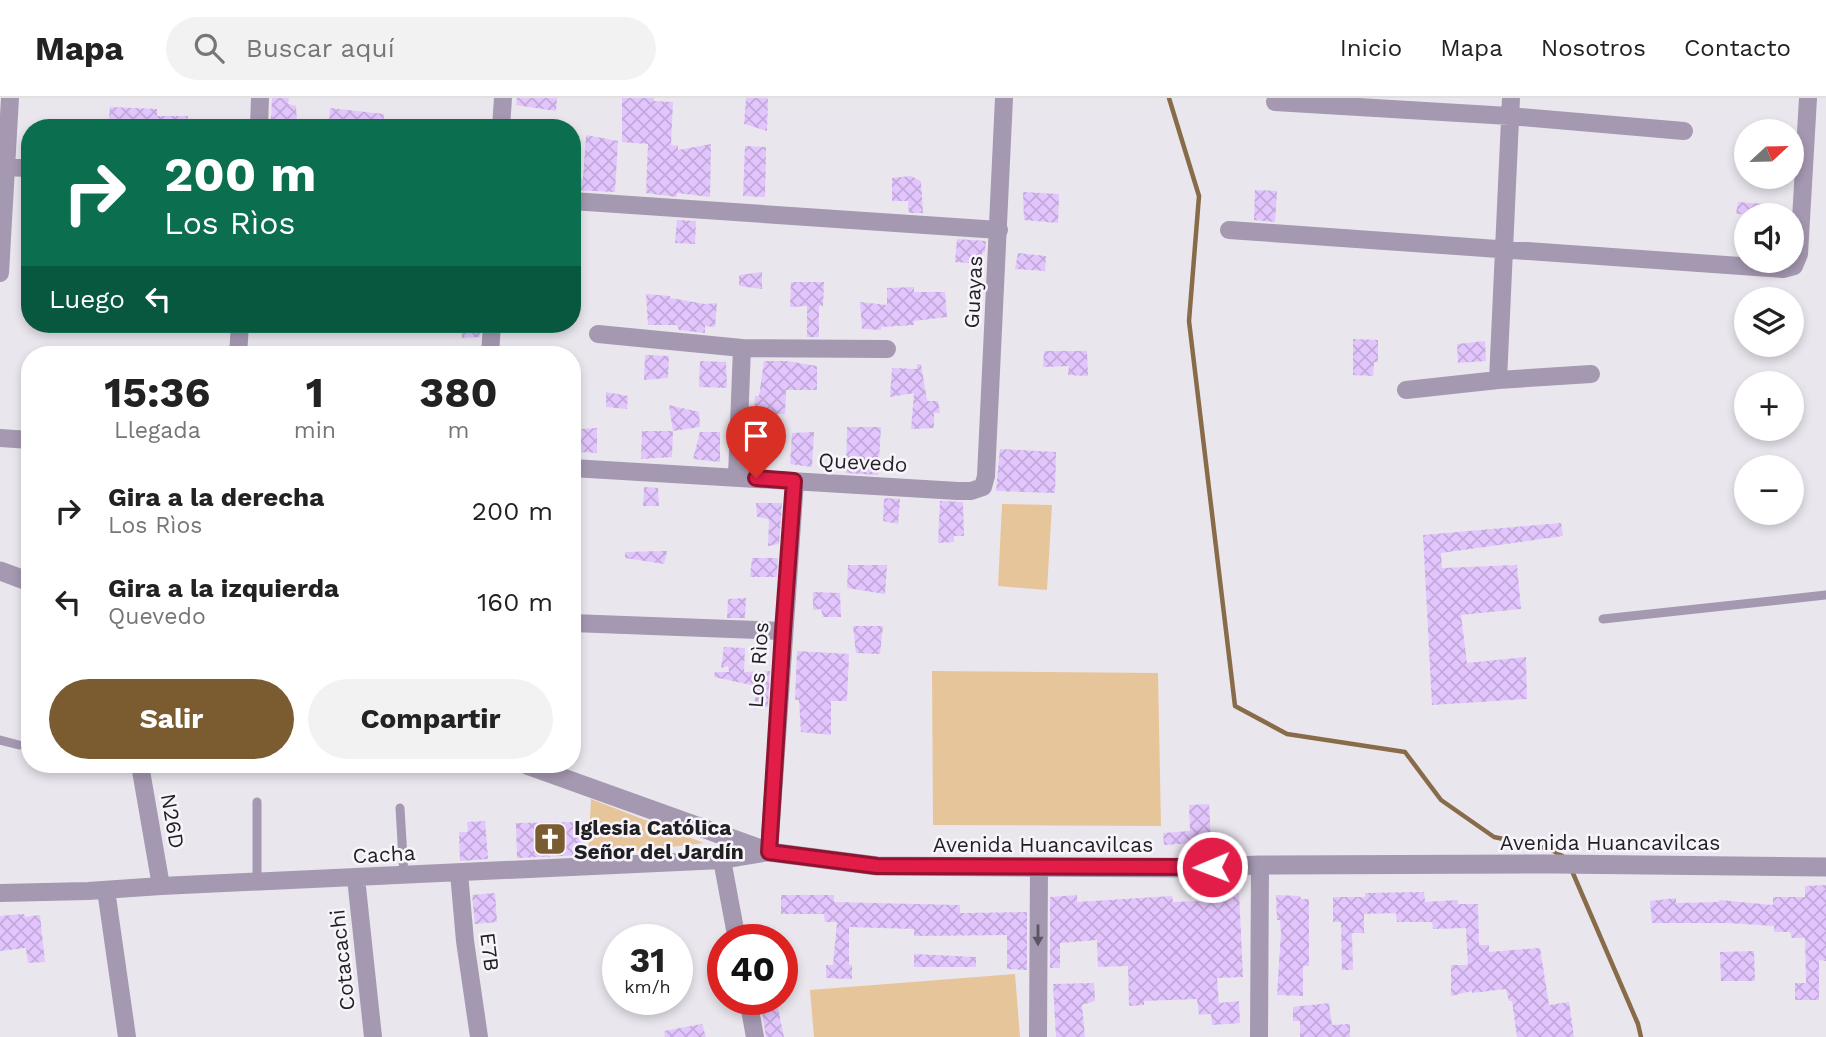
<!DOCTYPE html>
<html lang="es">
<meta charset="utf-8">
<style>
:root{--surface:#fff;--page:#f2f2f2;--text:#222;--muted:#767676;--line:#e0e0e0;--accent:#7b5c31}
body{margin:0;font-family:"Work Sans",sans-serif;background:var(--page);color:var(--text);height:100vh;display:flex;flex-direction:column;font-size:26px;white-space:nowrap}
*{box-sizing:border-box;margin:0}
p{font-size:23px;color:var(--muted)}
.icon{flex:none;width:38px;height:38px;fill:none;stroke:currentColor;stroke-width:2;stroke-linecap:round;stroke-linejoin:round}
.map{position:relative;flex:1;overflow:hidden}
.side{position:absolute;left:21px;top:248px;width:560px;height:427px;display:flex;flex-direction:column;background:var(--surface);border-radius:28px;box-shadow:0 4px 10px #0003}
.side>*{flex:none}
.guide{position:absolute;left:21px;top:21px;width:560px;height:214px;border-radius:28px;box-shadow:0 4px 10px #0003;background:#0b6e4f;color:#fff;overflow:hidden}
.needle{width:46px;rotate:68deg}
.controls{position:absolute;left:1734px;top:21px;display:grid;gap:14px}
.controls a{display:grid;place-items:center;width:70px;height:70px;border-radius:50%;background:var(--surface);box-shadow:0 4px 10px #0003;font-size:35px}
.speed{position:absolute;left:602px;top:826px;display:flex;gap:14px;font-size:35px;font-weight:700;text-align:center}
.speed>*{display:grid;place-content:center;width:91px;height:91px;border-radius:50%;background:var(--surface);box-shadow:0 4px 10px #0003;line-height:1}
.speed small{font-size:18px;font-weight:400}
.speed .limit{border:10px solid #d22;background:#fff;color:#111}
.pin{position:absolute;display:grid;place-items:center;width:60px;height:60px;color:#fff;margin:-72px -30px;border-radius:50% 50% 50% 0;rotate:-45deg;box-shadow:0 0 7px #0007}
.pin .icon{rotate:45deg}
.me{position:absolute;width:77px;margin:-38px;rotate:269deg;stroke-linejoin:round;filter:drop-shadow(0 0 5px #0008)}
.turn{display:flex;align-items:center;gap:24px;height:147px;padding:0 28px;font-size:32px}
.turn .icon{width:91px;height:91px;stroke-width:2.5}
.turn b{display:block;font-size:49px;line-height:60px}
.then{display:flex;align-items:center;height:66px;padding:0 28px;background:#0003;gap:14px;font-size:26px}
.eta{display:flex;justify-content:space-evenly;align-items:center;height:119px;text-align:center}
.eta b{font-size:42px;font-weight:700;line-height:49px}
.cta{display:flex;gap:14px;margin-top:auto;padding:14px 28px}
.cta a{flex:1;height:80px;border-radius:42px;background:var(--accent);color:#fff;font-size:28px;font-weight:700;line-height:80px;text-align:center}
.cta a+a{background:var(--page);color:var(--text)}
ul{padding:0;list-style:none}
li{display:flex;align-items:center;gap:21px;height:91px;padding:0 28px}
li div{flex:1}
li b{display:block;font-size:26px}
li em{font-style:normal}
header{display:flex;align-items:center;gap:42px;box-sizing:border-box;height:98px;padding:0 35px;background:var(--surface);border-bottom:2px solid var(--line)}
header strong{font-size:33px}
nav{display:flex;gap:38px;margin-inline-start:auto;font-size:24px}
.search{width:490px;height:63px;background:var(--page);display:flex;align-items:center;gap:18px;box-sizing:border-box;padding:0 24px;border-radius:38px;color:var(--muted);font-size:26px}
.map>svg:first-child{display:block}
.green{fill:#e7c59a}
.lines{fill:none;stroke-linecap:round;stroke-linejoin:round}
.stream{stroke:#886c49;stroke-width:4.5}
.building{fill:url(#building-cross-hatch)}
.service{stroke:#a598b1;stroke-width:9}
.minor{stroke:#a598b1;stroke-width:18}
.tertiary{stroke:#a598b1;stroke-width:19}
.oneway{fill:#5c5562}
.route-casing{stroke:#92132f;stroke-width:18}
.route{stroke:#e11d48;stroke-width:12}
.labels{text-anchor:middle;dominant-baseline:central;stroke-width:5;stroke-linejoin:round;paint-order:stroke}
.street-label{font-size:21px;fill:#201f22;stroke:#f8f4fb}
.poi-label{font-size:21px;font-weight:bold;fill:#201f22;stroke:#f8f4fb;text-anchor:start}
</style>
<header>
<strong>Mapa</strong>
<div class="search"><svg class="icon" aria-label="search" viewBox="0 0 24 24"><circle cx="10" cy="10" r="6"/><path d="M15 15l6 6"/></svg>Buscar aquí</div>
<nav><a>Inicio</a><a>Mapa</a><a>Nosotros</a><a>Contacto</a></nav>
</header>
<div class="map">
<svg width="1826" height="939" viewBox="0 0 1826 939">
<defs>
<pattern id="building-cross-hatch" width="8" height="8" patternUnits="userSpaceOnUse" patternTransform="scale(1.75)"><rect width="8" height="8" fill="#e3c5fe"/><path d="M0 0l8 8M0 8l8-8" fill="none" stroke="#c2a9d9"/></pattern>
</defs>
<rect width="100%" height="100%" fill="#eae6ee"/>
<path class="green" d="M1002 406 1052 407 1047 492 998 488Z
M932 573 1158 575 1161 728 933 727Z
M591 701 704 745 588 759Z
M1015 876 1020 939H814L810 892Z"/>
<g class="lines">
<path class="stream" d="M1169 0 1199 98 1189 223 1235 608 1287 636 1405 654 1441 702 1494 739 1550 751 1564 759
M1572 773 1638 926 1641 939"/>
</g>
<path class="building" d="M272 0H289L288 6 296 8 297 26 271 22Z
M517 0H557L556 13 516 7Z
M622 0H654V3L673 4 671 47 678 48V52L711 46 710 99 677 95V99L646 95 648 46 622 44Z
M746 0H768L767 33 744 26Z
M110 9 157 11V18H188L187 30H108Z
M330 10 384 16 383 30H359V27L329 24Z
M586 37 618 43 615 94 572 92V80L583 81Z
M745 48 766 49 765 99 743 98Z
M911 78 921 83 923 115H909L908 103H892V80Z
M1255 92 1277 93 1275 124 1254 122Z
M1023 94 1059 96 1058 125 1024 122Z
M1738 104 1765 106 1764 117 1736 116Z
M677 122 696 123 695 146 675 145Z
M957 141 986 143 985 154 982 155 981 166 955 164Z
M1018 155 1046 158 1045 173 1015 171Z
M762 174V191L739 188V177Z
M791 184H824L823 208H819V239H807V208L790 209Z
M914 189V194H945L947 219 914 223V227L881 229V232L862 231 860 204 887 207V190Z
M646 196 670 198V200L705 206 717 205 715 229 705 228V235L679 232 677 227H648Z
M461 226H481L480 239 462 240Z
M1353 241 1378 242V264H1374L1373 278 1353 277Z
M1485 243 1486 263 1458 265 1457 246Z
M1044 253H1087L1088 278 1068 277 1069 268 1043 269Z
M645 257 669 258 668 280 644 282Z
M700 263 726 264 727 290 699 289Z
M764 263H787L817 268V292H786L785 316H754L755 298H759Z
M917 266H921L927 303H938L940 315H934V330L911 331 914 295 890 299 892 270 917 271Z
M606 294 628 298 627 311 606 309Z
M669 307 699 314 700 329 673 333Z
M847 329H881L878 377 846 375Z
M597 330V355L580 354V331Z
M642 333H673L672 359 641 361Z
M700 334H720V364L693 361Z
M814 334 812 369 790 366 792 335Z
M1000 351 1056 354 1055 395 996 393Z
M644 389 658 390 659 408H643Z
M884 400 900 401 898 426 883 423Z
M940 403 963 404 964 438H954V444L938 445Z
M756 405H782L779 446 768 448 769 421 757 419Z
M1561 425 1563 438 1441 455 1442 470 1517 467 1521 511 1461 517 1467 565 1526 559 1527 601 1432 607 1423 437Z
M667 453 664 466 625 460V454Z
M752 460H778L777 479H750Z
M848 467H887L885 496 847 490Z
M813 494 840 495 841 519H823L821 511 813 512Z
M746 500 745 520H727L728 501Z
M853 528H883L880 556 856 555Z
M724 549 745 550 744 574 770 573 768 609 754 611 756 588 714 579 715 574H729L728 568 721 570Z
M797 553 849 556 847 603H831V637L801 634 799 602H795Z
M1209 706 1211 744 1164 747 1163 735 1190 733 1189 707Z
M485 723 488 761 460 763 459 734H468L467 724Z
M583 724 585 757 517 760 516 725Z
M1826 787V863L1819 862V902H1795V885H1806L1805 840H1792L1790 834H1774V828L1728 825H1652L1650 803 1676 800V805L1719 804V802L1773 807V799H1805V788Z
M1239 794 1243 879 1217 880 1219 905 1239 903 1240 925 1212 927 1211 916 1199 917 1197 901 1144 903V907L1129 908 1128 868 1098 869 1097 842 1060 845V870H1050V799L1077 797V804L1172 798 1173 804 1209 803V796Z
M1424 794 1425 804 1458 802V806H1478L1479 847H1489V854L1540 850 1549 907 1569 904 1574 939H1517L1512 903H1509L1506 891 1472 895V893L1451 898V867H1468L1466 830 1433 831 1432 824H1397L1396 815 1364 816V835H1352L1353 872H1342L1341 824H1333V799H1365V795Z
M495 795 497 824 475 826 472 797Z
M781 797H834V804L960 807V815L1027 814V872L1007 871V837L914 838V831L849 829V867H852V881L826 880V867H833L837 824H825L824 816H781Z
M1276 797 1300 798 1301 801H1309V868H1303V898L1277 897 1281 834 1280 822H1277Z
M24 816 25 819 40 817 45 864 28 865 26 850 0 853V818Z
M1754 853 1755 883H1721L1720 854Z
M914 856 976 859V869H914Z
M1094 885 1095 903 1082 907 1085 939H1056L1053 886Z
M760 901H776L784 939H766Z
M1329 905 1332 927 1350 926V939H1300V923H1293V909Z
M702 926 706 939H665L664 933Z"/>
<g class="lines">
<path class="service" d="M1603 521 1826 497
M0 642 19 647
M257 704V784
M400 710 404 778"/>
<path class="minor" d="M1275 4 1509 18 1684 33
M259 30 260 0
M501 30 503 0
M0 69 30 70
M572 103 999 132
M1229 132 1783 171 1794 168 1799 156 1808 0
M0 175 10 0
M598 236 742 250 887 251
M238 257 240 226
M490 257 492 226
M1498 282 1511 0
M1406 292 1498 282 1591 276
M0 340 30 342
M572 370 958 393H971L983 389 986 378 1004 0
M737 378 742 250
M572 525 783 533
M140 667 161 788
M722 762 737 842
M459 775 465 843 479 939
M356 780 373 939
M106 792 127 939
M0 795 88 793 161 788 722 762 769 754 795 383
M748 901 755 939
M1038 939 1039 769
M1259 939 1260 767"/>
<path class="tertiary" d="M0 473 30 484
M527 667 769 754 877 768 1187 770 1260 767 1556 766 1826 769"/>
</g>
<defs><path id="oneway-solid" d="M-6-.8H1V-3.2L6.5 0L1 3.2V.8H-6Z" transform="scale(1.75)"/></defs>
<use class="oneway" href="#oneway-solid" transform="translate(1038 837) rotate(90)"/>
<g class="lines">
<defs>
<path id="route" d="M756 380 794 383 783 533 769 754 877 768 1212 769"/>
</defs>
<use href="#route" class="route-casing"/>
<use href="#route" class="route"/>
</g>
<defs>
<symbol id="church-square" viewBox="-11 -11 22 22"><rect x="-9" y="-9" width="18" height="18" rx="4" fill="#7b5c31" stroke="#f8f4fb"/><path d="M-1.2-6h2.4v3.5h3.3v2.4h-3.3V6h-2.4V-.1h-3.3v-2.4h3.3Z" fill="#fff"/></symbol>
</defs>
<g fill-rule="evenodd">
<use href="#church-square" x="531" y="722" width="38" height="38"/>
</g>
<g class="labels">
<g class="street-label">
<text transform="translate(973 194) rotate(-87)">Guayas</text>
<text transform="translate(863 364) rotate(3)">Quevedo</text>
<text transform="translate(758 567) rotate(-86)">Los Rìos</text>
<text transform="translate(173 723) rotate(80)">N26D</text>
<text x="1610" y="744">Avenida Huancavilcas</text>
<text x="1043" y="746">Avenida Huancavilcas</text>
<text transform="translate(384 756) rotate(-3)">Cacha</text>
<text transform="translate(490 854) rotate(83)">E7B</text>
<text transform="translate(342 862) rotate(-96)">Cotacachi</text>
</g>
<g class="poi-label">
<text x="574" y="729">Iglesia Católica<tspan x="574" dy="24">Señor del Jardín</tspan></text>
</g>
</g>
</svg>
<div class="controls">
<a><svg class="needle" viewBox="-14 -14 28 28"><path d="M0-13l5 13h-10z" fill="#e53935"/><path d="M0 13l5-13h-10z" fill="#767676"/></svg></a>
<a><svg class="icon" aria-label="sound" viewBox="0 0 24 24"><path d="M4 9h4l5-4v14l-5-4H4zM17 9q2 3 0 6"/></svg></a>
<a><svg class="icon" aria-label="layers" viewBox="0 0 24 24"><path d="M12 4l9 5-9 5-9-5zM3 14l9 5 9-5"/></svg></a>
<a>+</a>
<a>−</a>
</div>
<div class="speed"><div>31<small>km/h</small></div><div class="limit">40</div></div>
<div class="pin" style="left:756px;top:380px;background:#d93025"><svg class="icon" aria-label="arrive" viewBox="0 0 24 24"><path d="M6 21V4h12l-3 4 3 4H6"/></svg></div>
<svg class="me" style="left:1212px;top:769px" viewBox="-20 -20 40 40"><circle r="17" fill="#e11d48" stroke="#fff" stroke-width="3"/><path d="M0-11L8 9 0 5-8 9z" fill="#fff"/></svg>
<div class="guide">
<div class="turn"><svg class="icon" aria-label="right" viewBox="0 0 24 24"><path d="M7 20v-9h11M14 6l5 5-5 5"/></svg><div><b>200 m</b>Los Rìos</div></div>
<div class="then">Luego<svg class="icon" aria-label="left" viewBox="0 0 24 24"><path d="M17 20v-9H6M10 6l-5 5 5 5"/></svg></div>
</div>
<section class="side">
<div class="eta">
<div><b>15:36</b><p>Llegada</p></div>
<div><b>1</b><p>min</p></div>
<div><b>380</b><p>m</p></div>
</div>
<ul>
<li><svg class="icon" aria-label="right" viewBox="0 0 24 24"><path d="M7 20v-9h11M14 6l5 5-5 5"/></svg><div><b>Gira a la derecha</b><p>Los Rìos</p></div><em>200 m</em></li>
<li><svg class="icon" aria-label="left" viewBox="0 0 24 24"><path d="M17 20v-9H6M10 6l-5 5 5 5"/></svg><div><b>Gira a la izquierda</b><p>Quevedo</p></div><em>160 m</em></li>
</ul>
<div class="cta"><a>Salir</a><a>Compartir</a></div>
</section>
</div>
